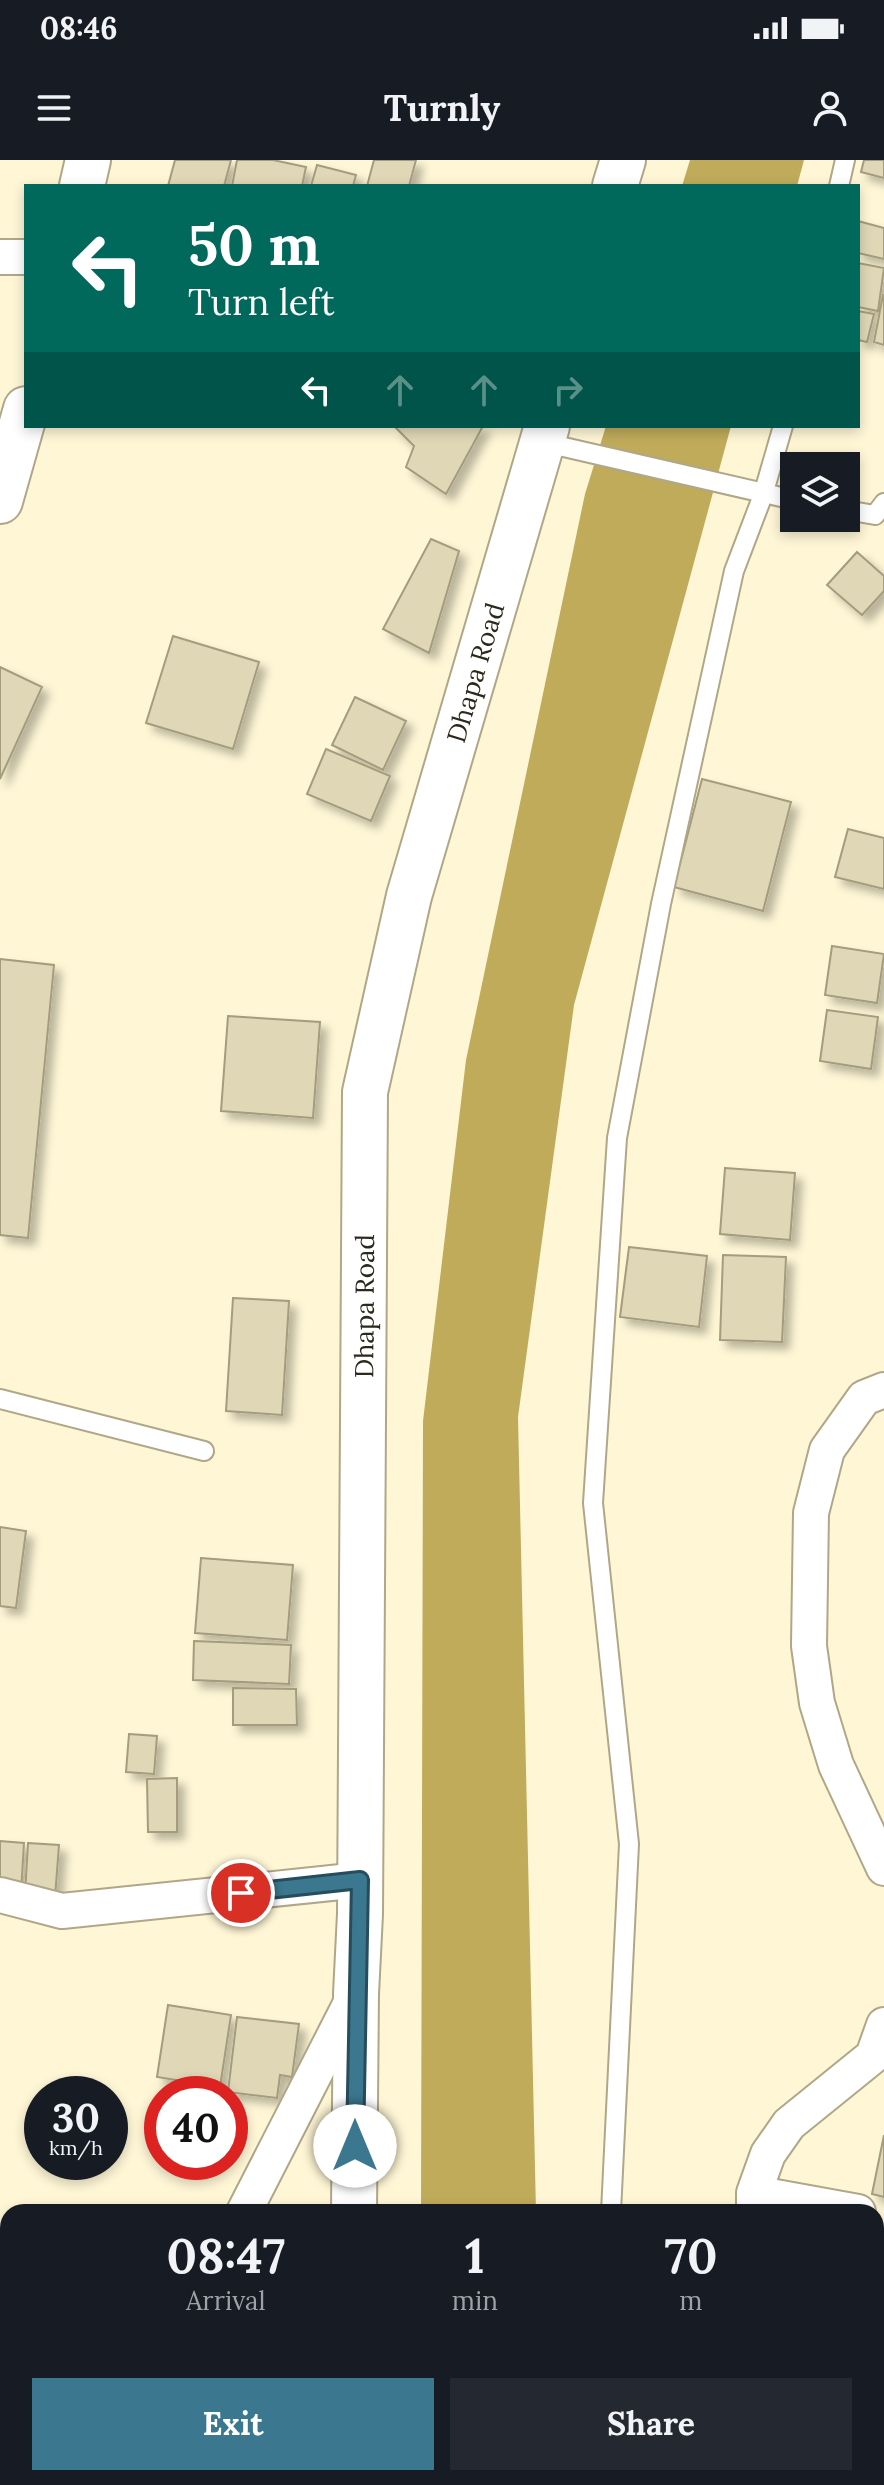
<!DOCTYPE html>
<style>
:root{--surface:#171b24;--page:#242831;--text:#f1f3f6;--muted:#9ea1a6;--accent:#3b778e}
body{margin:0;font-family:Lora,serif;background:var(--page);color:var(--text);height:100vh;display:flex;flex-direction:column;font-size:30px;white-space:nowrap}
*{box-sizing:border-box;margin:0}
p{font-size:26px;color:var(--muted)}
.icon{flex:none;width:44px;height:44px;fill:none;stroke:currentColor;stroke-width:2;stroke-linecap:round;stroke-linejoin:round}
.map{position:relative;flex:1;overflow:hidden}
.details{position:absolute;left:0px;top:2044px;width:884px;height:282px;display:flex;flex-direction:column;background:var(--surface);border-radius:24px 24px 0 0;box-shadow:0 4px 12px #0003}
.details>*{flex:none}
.banner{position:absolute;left:24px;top:24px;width:836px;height:244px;border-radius:0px;box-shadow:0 4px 12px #0003;background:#00695c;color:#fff;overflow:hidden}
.fabs{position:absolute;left:780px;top:292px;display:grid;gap:16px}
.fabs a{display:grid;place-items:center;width:80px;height:80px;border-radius:0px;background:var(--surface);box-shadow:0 4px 12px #0003;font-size:40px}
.speed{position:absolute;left:24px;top:1916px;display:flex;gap:16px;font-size:40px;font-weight:700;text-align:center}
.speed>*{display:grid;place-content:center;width:104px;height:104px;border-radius:50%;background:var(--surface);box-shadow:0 4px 12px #0003;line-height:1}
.speed small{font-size:20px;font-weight:400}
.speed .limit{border:12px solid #d22;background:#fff;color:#111}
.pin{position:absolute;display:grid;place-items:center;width:68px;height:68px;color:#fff;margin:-34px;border:4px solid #fff;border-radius:50%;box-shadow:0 2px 8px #0007}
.me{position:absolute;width:88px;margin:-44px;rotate:0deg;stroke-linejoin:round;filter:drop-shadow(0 0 6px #0008)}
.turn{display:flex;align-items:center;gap:28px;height:168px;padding:0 32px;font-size:36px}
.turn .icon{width:104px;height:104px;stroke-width:2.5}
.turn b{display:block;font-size:56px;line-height:68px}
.lanes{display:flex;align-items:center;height:76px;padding:0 32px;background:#0003;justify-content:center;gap:40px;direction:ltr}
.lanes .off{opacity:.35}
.eta{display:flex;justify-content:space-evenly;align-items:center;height:136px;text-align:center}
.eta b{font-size:48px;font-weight:800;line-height:56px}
.button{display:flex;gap:16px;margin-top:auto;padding:16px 32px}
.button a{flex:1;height:92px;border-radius:0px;background:var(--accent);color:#fff;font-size:32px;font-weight:800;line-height:92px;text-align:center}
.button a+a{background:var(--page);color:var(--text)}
.status{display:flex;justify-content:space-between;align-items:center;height:56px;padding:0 40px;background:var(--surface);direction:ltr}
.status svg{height:22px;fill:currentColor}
header{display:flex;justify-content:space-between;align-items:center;height:104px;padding:0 32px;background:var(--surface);font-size:36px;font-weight:800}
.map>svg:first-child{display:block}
.water{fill:#bfab5a}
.building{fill:#e0d7b7;stroke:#a49c7d;stroke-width:2;filter:url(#shadow)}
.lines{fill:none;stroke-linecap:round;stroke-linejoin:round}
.service-casing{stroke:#afa788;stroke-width:22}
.minor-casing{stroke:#afa788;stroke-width:38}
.tertiary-casing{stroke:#afa788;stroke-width:48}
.service{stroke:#fff;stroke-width:18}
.minor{stroke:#fff;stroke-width:34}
.tertiary{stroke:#fff;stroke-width:44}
.route-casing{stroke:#264d5c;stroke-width:20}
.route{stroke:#3b778e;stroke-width:14}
.labels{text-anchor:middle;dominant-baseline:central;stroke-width:6;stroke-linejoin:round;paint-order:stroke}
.street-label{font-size:26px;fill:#2c291c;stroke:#fef6d5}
</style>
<div class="status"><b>08:46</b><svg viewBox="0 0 49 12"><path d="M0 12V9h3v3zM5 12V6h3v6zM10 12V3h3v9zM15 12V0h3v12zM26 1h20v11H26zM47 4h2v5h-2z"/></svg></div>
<header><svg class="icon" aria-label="menu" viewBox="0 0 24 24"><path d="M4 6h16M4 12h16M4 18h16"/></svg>Turnly<svg class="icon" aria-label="person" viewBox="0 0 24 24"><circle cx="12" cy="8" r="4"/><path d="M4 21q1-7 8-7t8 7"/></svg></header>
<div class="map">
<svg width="884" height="2325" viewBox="0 0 884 2325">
<defs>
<filter id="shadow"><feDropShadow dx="7" dy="7" stdDeviation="4" flood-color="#0004"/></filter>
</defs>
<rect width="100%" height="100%" fill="#fef6d5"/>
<path class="water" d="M690 0H804L797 26H682Z
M606 266H731L574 845 518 1257 536 2052H421L423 1261 466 900 585 334Z
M420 2318H542V2325H420Z"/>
<path class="building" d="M175 0H231L224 26H168Z
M237 0H273L306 7 302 26H232Z
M374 0H416L409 26H367Z
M864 0H884V18L861 12Z
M317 5 356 15 353 26H311Z
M858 61 884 68V99L858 93Z
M858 103 884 108 878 151 858 147Z
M883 135 884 136V185L874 182Z
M858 151 874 154 867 182 858 180Z
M394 266H483L446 334 406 307 414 286Z
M431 379 459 391 429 493 383 469Z
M857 392 884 416V431L862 455 827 425Z
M173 476 259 502 233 589 146 563Z
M0 507 42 527 0 619Z
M355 537 406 561 383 610 332 585Z
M326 589 390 616 371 661 307 634Z
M702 619 791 642 763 751 674 727Z
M848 669 884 678V729L835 717Z
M832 786 884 794 877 843 825 835Z
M0 799 54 805 28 1078 0 1075Z
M827 850 878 857 871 909 820 901Z
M228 856 320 862 313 958 221 951Z
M725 1008 795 1013 790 1080 720 1074Z
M629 1087 707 1096 699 1167 620 1157Z
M723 1095 786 1097 782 1182 720 1180Z
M233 1138 289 1141 282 1255 226 1251Z
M0 1367 26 1371 16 1448 0 1446Z
M201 1398 293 1405 287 1480 195 1473Z
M194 1481 291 1485 289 1524 193 1520Z
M233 1528 296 1529 297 1565H233Z
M129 1574 157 1576 154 1614 126 1612Z
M177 1618V1672H148L147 1619Z
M0 1681 24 1683 21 1733 0 1732Z
M28 1683 59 1685 55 1737 25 1735Z
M168 1845 231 1855 220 1927 157 1917Z
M237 1857 299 1864 292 1917 280 1915 277 1938 228 1932Z
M884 1975V2037L872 2034Z
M0 2107 8 2108V2153L0 2152Z
M83 2318H117L115 2325H81Z
M647 2318H706L705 2325H646Z"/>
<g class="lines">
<defs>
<path id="service" d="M839 26 845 0
M542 282 794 340
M846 350 875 355 884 343
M0 1239 204 1291
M611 2052 629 1684 593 1343 617 978 661 744 734 411 763 335 783 266"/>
<path id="minor" d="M0 97H26
M884 1230 864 1238 827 1290 811 1353 809 1486 817 1543 836 1605 884 1708
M0 1735 62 1751 360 1720
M754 2033 858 2052
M244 2052 355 1835
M754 2052V2033L768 1994 789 1964 873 1896 884 1865
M0 2160 8 2162
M743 2325 744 2318"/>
<g id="tertiary">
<path d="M82 26 88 0"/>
<path d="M615 26 623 0"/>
<path d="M0 341 26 249"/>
<path id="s1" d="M354 2052 356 1834 360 1754 365 932 409 736 547 266"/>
<path d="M363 2318V2325"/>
</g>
</defs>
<use href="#service" class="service-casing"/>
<use href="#minor" class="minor-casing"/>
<use href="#tertiary" class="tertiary-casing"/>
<use href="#service" class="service"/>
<use href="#minor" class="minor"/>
<use href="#tertiary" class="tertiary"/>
</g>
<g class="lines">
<defs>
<path id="route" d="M241 1733 360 1720 355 1986"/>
</defs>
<use href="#route" class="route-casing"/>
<use href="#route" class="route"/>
</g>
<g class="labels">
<g class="street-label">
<text stroke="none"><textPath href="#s1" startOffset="1554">Dhapa Road</textPath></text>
<text stroke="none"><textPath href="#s1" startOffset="906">Dhapa Road</textPath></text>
</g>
</g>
</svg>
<div class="fabs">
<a><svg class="icon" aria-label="layers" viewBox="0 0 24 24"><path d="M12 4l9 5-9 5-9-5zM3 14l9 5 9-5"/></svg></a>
</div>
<div class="speed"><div>30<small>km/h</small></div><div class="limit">40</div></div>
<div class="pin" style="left:241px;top:1733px;background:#d93025"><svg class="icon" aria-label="arrive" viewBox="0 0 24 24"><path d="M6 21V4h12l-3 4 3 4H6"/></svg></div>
<svg class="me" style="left:355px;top:1986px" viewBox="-20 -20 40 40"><circle r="19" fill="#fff"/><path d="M0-13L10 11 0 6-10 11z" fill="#3b778e"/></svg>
<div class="banner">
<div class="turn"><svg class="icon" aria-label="left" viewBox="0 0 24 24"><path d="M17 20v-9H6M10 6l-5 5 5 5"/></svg><div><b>50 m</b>Turn left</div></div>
<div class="lanes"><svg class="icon" aria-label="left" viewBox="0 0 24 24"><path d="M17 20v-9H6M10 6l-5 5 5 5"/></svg><svg class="icon off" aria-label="ahead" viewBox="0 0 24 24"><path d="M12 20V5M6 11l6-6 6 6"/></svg><svg class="icon off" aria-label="ahead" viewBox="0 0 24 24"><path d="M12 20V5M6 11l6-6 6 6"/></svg><svg class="icon off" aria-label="right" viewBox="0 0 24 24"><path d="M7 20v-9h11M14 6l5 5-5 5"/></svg></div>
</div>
<section class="details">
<div class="eta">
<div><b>08:47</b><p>Arrival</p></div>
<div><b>1</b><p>min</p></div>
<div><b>70</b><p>m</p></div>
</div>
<div class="button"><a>Exit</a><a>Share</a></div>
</section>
</div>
